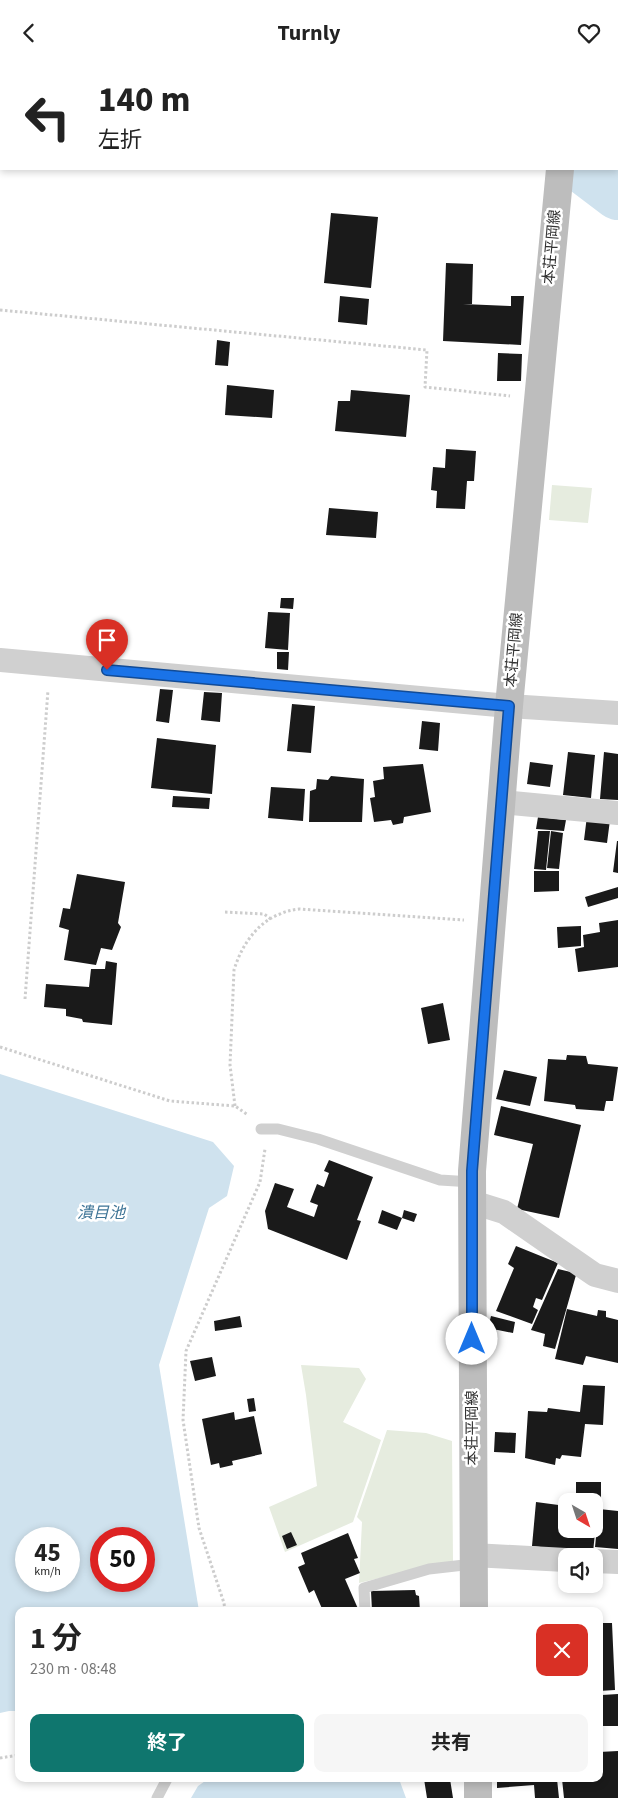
<!DOCTYPE html>
<html lang="ja">
<meta charset="utf-8">
<style>
:root{--surface:#fff;--page:#f6f6f6;--text:#222;--muted:#767676;--accent:#0f766e}
body{margin:0;font-family:"Source Sans 3","Noto Sans JP",sans-serif;background:var(--page);color:var(--text);height:100vh;display:flex;flex-direction:column;font-size:19px;white-space:nowrap}
*{box-sizing:border-box;margin:0}
p{font-size:16px;color:var(--muted)}
.icon{flex:none;width:28px;height:28px;fill:none;stroke:currentColor;stroke-width:2;stroke-linecap:round;stroke-linejoin:round}
.map{position:relative;flex:1;overflow:hidden}
.drawer{position:absolute;left:15px;top:1542px;width:588px;height:175px;display:flex;flex-direction:column;background:var(--surface);border-radius:10px;box-shadow:0 2px 8px #0003}
.drawer>*{flex:none}
.top-card{position:absolute;left:0px;top:0px;width:619px;height:105px;box-shadow:0 2px 8px #0003;background:#fff;color:var(--text);overflow:hidden}
.needle{width:32px;rotate:141deg}
.controls{position:absolute;left:558px;top:1428px;display:grid;gap:10px}
.controls a{display:grid;place-items:center;width:45px;height:45px;border-radius:10px;background:var(--surface);box-shadow:0 2px 8px #0003;font-size:25px}
.speed{position:absolute;left:15px;top:1462px;display:flex;gap:10px;font-size:25px;font-weight:700;text-align:center}
.speed>*{display:grid;place-content:center;width:65px;height:65px;border-radius:50%;background:var(--surface);box-shadow:0 2px 8px #0003;line-height:1}
.speed small{font-size:12px;font-weight:400}
.speed .limit{border:8px solid #d22;background:#fff;color:#111}
.pin{position:absolute;display:grid;place-items:center;width:42px;height:42px;color:#fff;margin:-51px -21px;border-radius:50% 50% 50% 0;rotate:-45deg;box-shadow:0 0 5px #0007}
.pin .icon{rotate:45deg}
.me{position:absolute;width:55px;margin:-28px;rotate:0deg;stroke-linejoin:round;filter:drop-shadow(0 0 4px #0008)}
.turn{display:flex;align-items:center;gap:18px;height:105px;padding:0 15px;font-size:22px}
.turn .icon{width:65px;height:65px;stroke-width:2.5}
.turn b{display:block;font-size:35px;line-height:42px}
.round{display:grid;place-items:center;flex:none;width:52px;height:52px;border-radius:10px;background:var(--page)}
.overview{display:flex;align-items:center;justify-content:space-between;height:85px;padding:0 15px}
h1{font-size:30px;font-weight:700;line-height:38px}
.action{display:flex;gap:10px;margin-top:auto;padding:10px 15px}
.action a{flex:1;height:58px;border-radius:10px;background:var(--accent);color:#fff;font-size:20px;font-weight:700;line-height:58px;text-align:center}
.action a+a{background:var(--page);color:var(--text)}
header{display:flex;justify-content:space-between;align-items:center;height:65px;padding:0 15px;background:var(--surface);font-size:22px;font-weight:700}
.map>svg:first-child{display:block}
.green{fill:#e6ecdf}
.water{fill:#cfe2ee;fill-rule:evenodd}
.lines{fill:none;stroke-linecap:round;stroke-linejoin:round}
.river{stroke:#cfe2ee;stroke-width:52}
.building{fill:#1a1a1a}
.path{stroke:#cdcdcd;stroke-width:3;stroke-dasharray:2.5 2.5;stroke-linecap:butt}
.service{stroke:#d0d0d0;stroke-width:11}
.minor{stroke:#d0d0d0;stroke-width:24}
.secondary{stroke:#bdbdbd;stroke-width:28}
.route-casing{stroke:#114b97;stroke-width:12}
.route{stroke:#1a73e8;stroke-width:9}
.labels{text-anchor:middle;dominant-baseline:central;stroke-width:5;stroke-linejoin:round;paint-order:stroke}
.street-label{font-size:15px;fill:#333;stroke:#fff}
.water-label{font-size:16px;font-style:italic;fill:#3f7597;stroke:#fff}
</style>
<header><svg class="icon" aria-label="back" viewBox="0 0 24 24"><path d="M15 5l-7 7 7 7"/></svg>Turnly<svg class="icon" aria-label="heart" viewBox="0 0 24 24"><path d="M12 20l-8-8c-3-5 5-10 8-4 3-6 11-1 8 4z"/></svg></header>
<div class="map">
<svg width="618" height="1733" viewBox="0 0 618 1733">
<rect width="100%" height="100%" fill="#fff"/>
<path class="green" d="M552 420 592 423 588 458 549 455Z
M301 1300 359 1303 366 1314 343 1357 381 1375 353 1457 285 1487 269 1442 317 1421 306 1330Z
M387 1365 426 1368 452 1376 453 1497 430 1501 359 1518 362 1457 357 1452Z"/>
<path class="water" d="M0 1009 213 1077 234 1101 227 1131 209 1143 159 1300 199 1546H19V1646H9L0 1648ZM26 1474H69V1516H26ZM101 1474H144V1516H101Z
M208 1714H399L406 1733H191L198 1721Z"/>
<g class="lines">
<path class="river" d="M540 1V0
M585 104 618 129"/>
</g>
<path class="building" d="M331 148 378 152 371 223 324 218Z
M446 198 473 199 472 239H463L511 241V231H524L521 280 443 276Z
M340 231 369 234 367 260 338 257Z
M217 275 230 277 228 301 215 300Z
M498 288 522 289 521 316H497Z
M227 320 274 325 272 353 225 350Z
M351 325 410 330 406 372 335 366 338 336H350Z
M446 384 476 386 474 416H467L465 444 436 443 437 426 431 425 433 402 445 403Z
M329 443 378 447 376 473 326 470Z
M281 533H294L293 544 280 543Z
M268 547 290 548 288 585 265 583Z
M277 587H289L288 605 277 604Z
M160 624 173 625 169 658 156 656Z
M204 627 222 628 220 657 201 655Z
M292 639 315 641 311 688 287 686Z
M422 656 440 658 438 686 419 684Z
M157 673 216 680 212 729 151 723Z
M568 687 595 690 591 733 563 730Z
M604 687 618 689V735L600 734Z
M530 697 553 700 550 722 527 719Z
M423 699 431 747 404 752 403 758 393 760 391 755 374 757 370 733 375 732 373 716 384 714 383 702Z
M331 711 364 714 362 757H309L310 726 316 724 317 714 328 715Z
M271 722 305 724 303 756 268 753Z
M173 731 210 733 209 744 172 742Z
M587 751 610 755 607 778 584 775Z
M538 752 566 755 564 766 536 764Z
M538 766H550L546 805 534 804Z
M551 766 563 768 559 804 547 803Z
M617 776H618V808L613 807Z
M534 806H559V826L534 827Z
M77 809 125 817 118 858 121 862 112 885 101 883 96 900 64 895 69 865 59 862 63 843 70 844Z
M618 822V833L588 842 585 832Z
M618 855V902L578 907 575 884 584 882 583 870 600 867 599 858Z
M581 861V881L558 883 557 862Z
M106 896 117 898 112 960 83 957 82 954 66 951V944L44 942 46 919 89 922 91 904H105Z
M443 938 450 975 428 979 421 943Z
M567 990 586 991 588 999 618 1002 613 1036H606L604 1046 576 1044 575 1040 544 1036 548 994 566 995Z
M504 1005 537 1012 530 1041 496 1034Z
M501 1041 581 1060 559 1153 517 1144 533 1079 494 1070Z
M329 1095 373 1112 357 1155 361 1156 347 1195 268 1164 265 1146 275 1118 294 1124 287 1142 314 1152 318 1140 310 1137 317 1119 324 1122 329 1108 324 1106Z
M382 1145 402 1153 397 1165 378 1158Z
M404 1145 417 1149 414 1157 402 1153Z
M516 1181 558 1198 542 1235 536 1233 533 1242 538 1245 532 1259 496 1246 514 1203 508 1199Z
M558 1204 575 1208 576 1210 555 1284 543 1281 545 1269 531 1265Z
M567 1244 597 1251 598 1245 606 1246V1252L618 1255V1298L586 1291 583 1300 555 1294Z
M240 1251 242 1262 215 1266 214 1256Z
M491 1251 515 1257 513 1268 488 1263Z
M212 1292 216 1311 195 1316 190 1296Z
M583 1320 605 1321 603 1360 585 1359 581 1392 562 1390 560 1394 556 1393 555 1400 525 1393 528 1346 547 1347 548 1343 580 1347Z
M254 1333 256 1346 249 1347 247 1334Z
M234 1347 235 1355 254 1351 262 1389 232 1396 233 1400 220 1403 219 1398 211 1400 202 1354Z
M495 1367 516 1368 515 1388 494 1387Z
M576 1417H601V1443H594V1436H576Z
M536 1437 566 1441V1464H594V1446H597L593 1488 532 1481Z
M599 1444 618 1446V1484L595 1482Z
M291 1467 297 1480 287 1484 282 1471Z
M348 1468 358 1493 354 1494 360 1508 345 1514 359 1546H323L314 1525 309 1528 298 1502 305 1499 301 1488Z
M415 1525 416 1530 419 1531 420 1546H372L371 1526Z
M599 1558H612L615 1625 599 1626Z
M618 1629V1661H603L602 1630Z
M618 1686V1733H564L562 1714H599V1687Z
M424 1714H450L453 1733H427Z
M497 1714H557L559 1733H535L534 1720 497 1723Z"/>
<g class="lines">
<path class="path" d="M0 245 427 285 425 322 510 331
M225 847 264 849 271 854
M25 934 48 625
M0 982 170 1036 235 1041 248 1050
M235 1041 230 1000 234 905C241 882 256 858 280 849 286 846 292 845 299 844L464 855
M225 1546 224 1538 199 1463 183 1355 186 1286 260 1117 265 1084
M0 1693 19 1690"/>
<path class="service" d="M261 1064H278L318 1074 440 1115 472 1117
M365 1546 364 1523 429 1504 473 1499
M157 1733 167 1714"/>
<path class="minor" d="M0 595 509 641 618 648
M501 737 618 748
M472 1137 504 1147 595 1210 618 1216
M473 1490 566 1495
M594 1496 618 1497"/>
<path class="secondary" d="M569 1V0
M474 1546 472 1106 509 641 560 104
M478 1714V1733"/>
</g>
<g class="lines">
<defs>
<path id="route" d="M107 605 509 641 472 1106V1274"/>
</defs>
<use href="#route" class="route-casing"/>
<use href="#route" class="route"/>
</g>
<g class="labels">
<g class="street-label">
<text transform="translate(552 182) rotate(-85)">本荘平岡線</text>
<text transform="translate(514 585) rotate(-85)">本荘平岡線</text>
<text transform="translate(472 1363) rotate(-90)">本荘平岡線</text>
</g>
<g class="water-label">
<text x="101" y="1148">潰目池</text>
</g>
</g>
</svg>
<div class="controls">
<a><svg class="needle" viewBox="-14 -14 28 28"><path d="M0-13l5 13h-10z" fill="#e53935"/><path d="M0 13l5-13h-10z" fill="#767676"/></svg></a>
<a><svg class="icon" aria-label="sound" viewBox="0 0 24 24"><path d="M4 9h4l5-4v14l-5-4H4zM17 9q2 3 0 6"/></svg></a>
</div>
<div class="speed"><div>45<small>km/h</small></div><div class="limit">50</div></div>
<div class="pin" style="left:107px;top:605px;background:#d93025"><svg class="icon" aria-label="arrive" viewBox="0 0 24 24"><path d="M6 21V4h12l-3 4 3 4H6"/></svg></div>
<svg class="me" style="left:472px;top:1274px" viewBox="-20 -20 40 40"><circle r="19" fill="#fff"/><path d="M0-13L10 11 0 6-10 11z" fill="#1a73e8"/></svg>
<div class="top-card">
<div class="turn"><svg class="icon" aria-label="left" viewBox="0 0 24 24"><path d="M17 20v-9H6M10 6l-5 5 5 5"/></svg><div><b>140 m</b>左折</div></div>
</div>
<section class="drawer">
<div class="overview"><div><h1>1 分</h1><p>230 m · 08:48</p></div><a class="round" style="background:#d93025;color:#fff"><svg class="icon" aria-label="close" viewBox="0 0 24 24"><path d="M6 6l12 12M18 6L6 18"/></svg></a></div>
<div class="action"><a>終了</a><a>共有</a></div>
</section>
</div>
